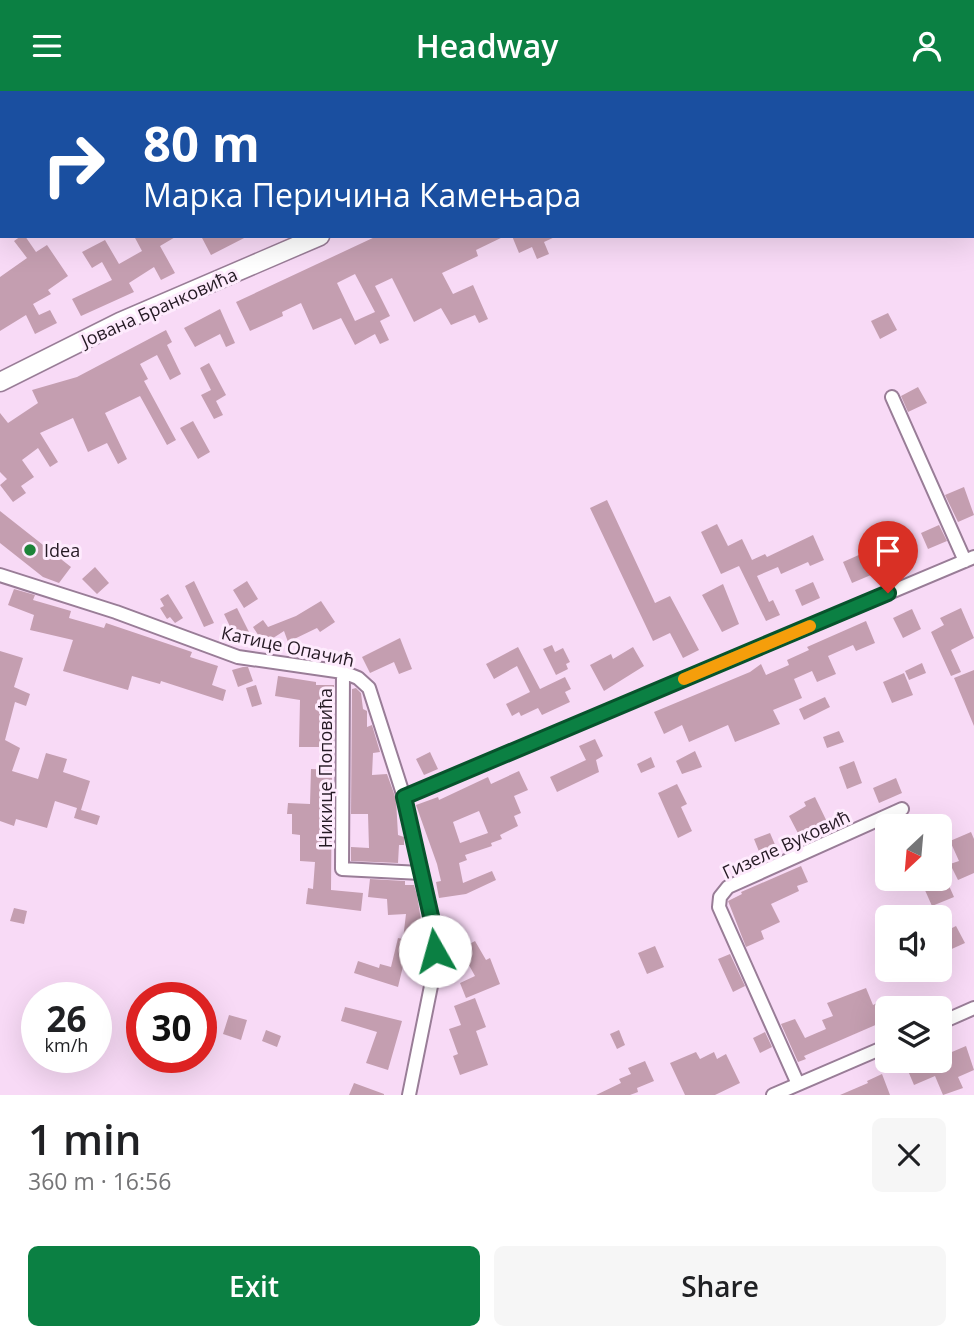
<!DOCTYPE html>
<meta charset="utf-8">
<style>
:root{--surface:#fff;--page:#f6f6f6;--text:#202124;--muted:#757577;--accent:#0b8043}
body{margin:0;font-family:"Open Sans",sans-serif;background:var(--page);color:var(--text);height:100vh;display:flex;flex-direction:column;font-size:26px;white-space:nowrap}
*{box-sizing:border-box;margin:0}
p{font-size:23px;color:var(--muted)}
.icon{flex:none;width:38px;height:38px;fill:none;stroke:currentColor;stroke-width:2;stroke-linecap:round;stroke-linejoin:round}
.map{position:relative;height:1004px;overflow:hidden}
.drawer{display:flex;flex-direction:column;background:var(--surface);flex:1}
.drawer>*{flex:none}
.hud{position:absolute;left:0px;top:0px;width:975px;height:147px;box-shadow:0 7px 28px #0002;background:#1a4fa0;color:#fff;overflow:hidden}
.needle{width:46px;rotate:206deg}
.fabs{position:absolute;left:875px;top:723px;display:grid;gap:14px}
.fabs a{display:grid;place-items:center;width:77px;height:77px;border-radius:10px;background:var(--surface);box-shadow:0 7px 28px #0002;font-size:35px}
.speed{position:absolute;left:21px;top:891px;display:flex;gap:14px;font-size:35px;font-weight:700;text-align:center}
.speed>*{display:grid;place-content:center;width:91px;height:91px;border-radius:50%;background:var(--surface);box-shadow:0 7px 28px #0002;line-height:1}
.speed small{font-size:18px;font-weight:400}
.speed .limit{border:10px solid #d22;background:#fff;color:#111}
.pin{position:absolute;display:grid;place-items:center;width:60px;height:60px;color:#fff;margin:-72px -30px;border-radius:50% 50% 50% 0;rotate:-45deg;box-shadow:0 0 7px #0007}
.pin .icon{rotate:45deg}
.me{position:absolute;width:77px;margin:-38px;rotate:353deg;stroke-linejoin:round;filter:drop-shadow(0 0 5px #0008)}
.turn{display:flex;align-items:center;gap:24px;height:147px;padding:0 28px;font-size:32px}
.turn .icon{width:91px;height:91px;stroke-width:2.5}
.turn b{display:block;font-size:49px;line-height:60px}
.round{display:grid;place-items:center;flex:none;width:74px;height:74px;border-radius:10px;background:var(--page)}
.summary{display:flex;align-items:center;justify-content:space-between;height:119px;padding:0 28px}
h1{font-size:42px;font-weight:600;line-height:52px}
.cta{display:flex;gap:14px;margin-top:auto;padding:14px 28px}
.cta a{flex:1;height:80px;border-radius:10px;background:var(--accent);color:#fff;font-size:28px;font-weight:600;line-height:80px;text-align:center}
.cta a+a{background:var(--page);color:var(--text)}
header{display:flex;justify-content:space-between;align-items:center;height:91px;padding:0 28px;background:var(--accent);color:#fff;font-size:32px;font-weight:600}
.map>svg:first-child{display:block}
.building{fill:#c49eb0;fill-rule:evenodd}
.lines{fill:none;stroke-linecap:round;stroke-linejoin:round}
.minor-casing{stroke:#997d97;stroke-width:16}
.secondary-casing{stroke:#997d97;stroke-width:21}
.minor{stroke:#fff;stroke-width:12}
.secondary{stroke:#fff;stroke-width:18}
.route-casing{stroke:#07532c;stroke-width:18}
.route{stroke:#0b8043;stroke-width:12}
.slow{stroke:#f59e0b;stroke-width:12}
.poi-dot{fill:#1c8338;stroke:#feebfd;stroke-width:2.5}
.labels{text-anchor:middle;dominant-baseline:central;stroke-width:6;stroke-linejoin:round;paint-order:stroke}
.street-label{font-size:18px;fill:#251a24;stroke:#feebfd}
.poi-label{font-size:18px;fill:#251a24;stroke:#feebfd;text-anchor:start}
</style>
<header><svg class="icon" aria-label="menu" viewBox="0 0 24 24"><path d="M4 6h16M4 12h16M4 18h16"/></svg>Headway<svg class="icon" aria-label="person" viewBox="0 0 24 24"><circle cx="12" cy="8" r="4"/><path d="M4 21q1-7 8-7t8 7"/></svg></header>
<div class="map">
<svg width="974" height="1004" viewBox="0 0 974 1004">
<rect width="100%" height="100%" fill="#f8daf6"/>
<path class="building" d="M21 145H25L36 161 47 154 68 185 48 199 51 203 33 213 39 224 50 219 57 232 35 243 26 224 0 240V186L27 167 14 150Z
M134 145H177L160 155 175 182 161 189 154 176 129 192 134 201 81 225 72 208 112 189 102 171 92 177 82 161 105 149 119 173 142 160Z
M201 145H248L211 164Z
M377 145H505L476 159 478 165 442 182 453 203 473 194 488 228 479 232 475 224 451 234 441 217 414 231 392 187 375 195 390 225 380 230 389 249 380 253 375 243 355 254 341 227 313 239 301 212 282 221 283 225 250 240 236 211ZM355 183 375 221 355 230 337 192Z
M512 145H557L544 151 549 163 537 168 532 156 519 162Z
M220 218 235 252 226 256 220 243 195 256 184 237Z
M888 222 897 239 880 248 871 230Z
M166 239 172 251 167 254 181 283 170 289 157 264 140 273 148 288 144 290 176 349 167 354 140 305 105 322 127 368 118 373 107 352 88 361 73 327 40 342 58 371 50 376 38 357 22 369 34 386 21 395 26 402 13 411 0 394 7 388 0 381V322L8 332 38 312 32 299 77 286Z
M209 272 226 304 216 310 223 324 214 328 201 304 211 299 200 277Z
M918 296 927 312 908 321 901 305Z
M193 330 210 361 198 368 180 337Z
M964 396 974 424 958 431 945 404Z
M607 409 655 512 670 505 699 559 683 567 670 542 653 550 590 417Z
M0 420 71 476 59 492 43 486 0 452Z
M717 433 728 455 742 448 752 469 765 463 767 466 813 444 824 469 810 475 808 471 781 483 778 476 757 485 769 511 773 509 780 524 766 530 739 475 721 483 701 441Z
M939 434 947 450 928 458 921 442Z
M861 463 871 484 852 492 843 471Z
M95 476 109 492 97 503 82 488Z
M194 490 214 532 204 536 185 495Z
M247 490 258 508 244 517 233 499Z
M813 491 820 507 802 515 795 499Z
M723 493 739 533 722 541 702 504Z
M14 498 35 504 33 509 71 520 69 527 104 537 106 532 192 561 190 566 218 575 212 594 226 599 223 610 161 590 160 593 132 585 128 599 63 580 73 549 30 539 34 524 8 514Z
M168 503 183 527 175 532 170 526 167 528 160 517 164 515 160 508Z
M321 510 335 531 320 541 317 537 288 551 284 540 264 553 253 536 263 529 268 536 296 525Z
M237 517 251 545 238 552 224 523Z
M961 517 974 547 951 559 961 581 951 585 931 541 944 534 940 527Z
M912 518 921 538 903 547 893 527Z
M866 530 875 552 856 560 853 554 828 565 836 583 817 591 812 580 794 588 802 607 773 619 780 633 735 651 728 634 689 651 682 634 664 643 654 621 750 581 761 573 766 584 789 574 787 569 809 559 807 556Z
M400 547 412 578 399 583 394 571 370 582 362 566Z
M552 554 555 561 563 557 570 571 566 573 568 578 556 584 543 558Z
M518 556 540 598 565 586 571 598 565 601 570 611 542 624 538 617 521 625 519 621 512 625 506 613 530 601 517 575 494 588 486 573Z
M633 556 644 575 604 600 590 574 611 563 613 568Z
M0 560 23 567 14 596 30 603 26 615 15 611 5 649 20 657 12 680 38 688 46 662 67 668 63 681 90 690 81 719 100 725 97 734 74 727 77 717 55 710 47 737 16 728 14 735 0 730Z
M922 572 926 582 909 589 905 580Z
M243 576H248L253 590 238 596 232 579Z
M974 579V635L954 587Z
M904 582 913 604 892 612 883 591Z
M278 585 316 591V594H334V609H320L321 644H334V656H299L300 609 275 605Z
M256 594 262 613 252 616 246 597Z
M356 597 361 602 363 618 367 620V636L372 634 380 661 373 662 372 684 387 683 396 708 398 744 404 746V754H399L398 772 351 770V756L369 757 368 723H351L352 598Z
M825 606 830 616 804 629 799 618Z
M839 640 844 651 827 657 823 646Z
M595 648 603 665 596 669 599 681 557 701 550 686 586 669 579 655Z
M695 660 702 676 682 683 676 670Z
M430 661 438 678 424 684 416 668Z
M651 666 655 676 641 682 637 673Z
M854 670 862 692 847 698 839 676Z
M311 678 332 679 331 799 363 802 361 820 306 813 308 797 313 798 315 771 300 770V744L292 743V723H287L288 712 310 713Z
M519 680 528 699 514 705 521 722 514 725 518 735 500 744 502 748 491 752 492 755 465 764 467 769 459 772 463 792 492 780 496 789 466 803 439 807 436 791 441 790 437 773 416 714 438 706 439 709 488 686 491 693ZM479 720 488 742 460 752 453 731Z
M896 687 902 702 879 712 873 697Z
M677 693 687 713 681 716 692 740 678 747 658 702Z
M815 706 829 735 801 748 789 725 806 715 804 711Z
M971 741 974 748V782L958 789 950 773 959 770 950 750Z
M770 742 776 756 760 763 754 748Z
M801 775 808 791 797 795 799 800 771 813 780 831 761 840 764 848 746 856 728 810 742 803 741 801Z
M370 788 405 790V794H414L417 804 424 848H421L415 869 405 867 398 896 354 882 358 870 379 877 380 873 391 876 398 847 403 848 406 823 388 824 387 808 368 806Z
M946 788 954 806 932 815 924 797Z
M14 817 27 820 24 833 10 830Z
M956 835 965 852 945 861 940 843Z
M475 850 486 869 490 867 500 893 466 907 460 892 475 885 460 858Z
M655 855 664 876 647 883 638 862Z
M730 863 745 895 733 901 718 868Z
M866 897 873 914 883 909 887 929 804 965 806 968 798 971 781 933 795 928 805 947 826 938 822 929 833 925 827 912Z
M475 907 486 936 476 940 488 974 460 984 453 965 458 963 449 938 461 934 454 915Z
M345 916 402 930 388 979 366 972 377 941 341 930Z
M229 924 247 929 241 949 223 943Z
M266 939 281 945 277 956 262 950Z
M619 939 625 954 617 958 610 943Z
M765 941 772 956 760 962 753 947Z
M966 955 974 979 958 986 963 997 943 1004 935 985 914 994 906 975 918 970H940V966Z
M696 961 700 968 714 961 717 968 726 963 740 992 715 1004H685L670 972Z
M645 970 654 990 637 997 638 1001 630 1004H596L621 992 619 988 631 983 628 977Z
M882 983 890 1004H840L868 992 867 990Z
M354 992 384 1003V1004H349Z"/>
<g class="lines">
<defs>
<path id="minor" d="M892 306 965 470
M0 484 116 521 238 566 343 581 358 587 369 597 404 706 435 845 432 890 409 1004
M343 581 342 778 421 782
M404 706 974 466
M940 932 974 917
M798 993 719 816 720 806 728 796 902 718
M773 1004 887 955"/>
<path id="secondary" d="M652 2 656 0
M0 291 120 231 320 145"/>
</defs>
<use href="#minor" class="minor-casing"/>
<use href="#secondary" class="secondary-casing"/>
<use href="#minor" class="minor"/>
<use href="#secondary" class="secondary"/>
</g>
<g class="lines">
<defs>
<path id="route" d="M435 860 433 834 404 706 888 502"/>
</defs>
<use href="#route" class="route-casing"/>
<use href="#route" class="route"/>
<path class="slow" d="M684 588 810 535"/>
</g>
<circle class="poi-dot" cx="30" cy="459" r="7"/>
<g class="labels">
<g class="street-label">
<text transform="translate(159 216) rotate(-24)">Јована Бранковића</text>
<text transform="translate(288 555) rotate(12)">Катице Опачић</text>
<text transform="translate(325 677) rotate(-90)">Никице Поповића</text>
<text transform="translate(786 753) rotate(-25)">Гизеле Вуковић</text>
</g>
<g class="poi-label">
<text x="44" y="459">Idea</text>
</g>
</g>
</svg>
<div class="fabs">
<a><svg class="needle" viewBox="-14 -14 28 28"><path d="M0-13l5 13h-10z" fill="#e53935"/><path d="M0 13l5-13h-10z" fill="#757577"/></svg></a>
<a><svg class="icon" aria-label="sound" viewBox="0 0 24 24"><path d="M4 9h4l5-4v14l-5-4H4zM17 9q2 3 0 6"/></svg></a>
<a><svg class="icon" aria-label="layers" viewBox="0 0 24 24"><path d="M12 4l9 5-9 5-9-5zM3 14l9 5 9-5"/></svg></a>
</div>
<div class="speed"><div>26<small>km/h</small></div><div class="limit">30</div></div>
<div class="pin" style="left:888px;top:502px;background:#d93025"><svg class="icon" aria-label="arrive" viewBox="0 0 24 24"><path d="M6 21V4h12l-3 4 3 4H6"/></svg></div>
<svg class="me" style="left:435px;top:860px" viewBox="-20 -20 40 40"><circle r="19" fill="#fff"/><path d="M0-13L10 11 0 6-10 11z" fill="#0b8043"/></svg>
<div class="hud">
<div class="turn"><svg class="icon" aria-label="right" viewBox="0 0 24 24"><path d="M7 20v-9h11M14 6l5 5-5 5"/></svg><div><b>80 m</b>Марка Перичина Камењара</div></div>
</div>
</div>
<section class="drawer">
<div class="summary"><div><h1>1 min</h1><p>360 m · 16:56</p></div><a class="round"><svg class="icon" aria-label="close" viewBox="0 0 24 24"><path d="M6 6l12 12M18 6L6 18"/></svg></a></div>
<div class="cta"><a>Exit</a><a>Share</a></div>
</section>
